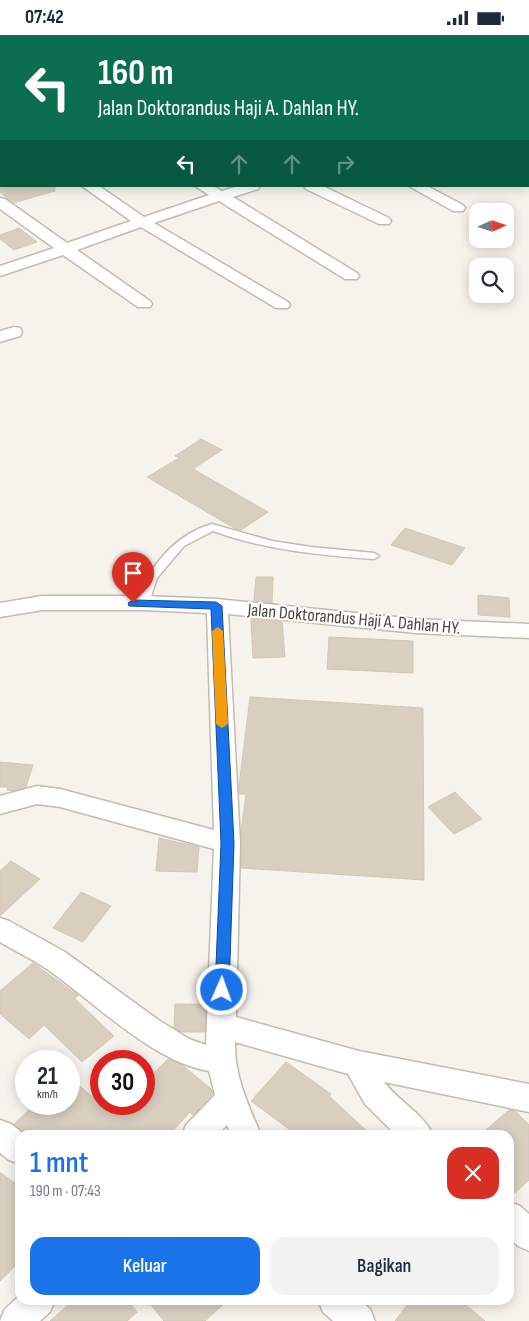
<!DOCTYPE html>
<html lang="id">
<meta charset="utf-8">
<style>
:root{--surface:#fff;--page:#f2f2f3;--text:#1f2937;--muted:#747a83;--accent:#1a73e8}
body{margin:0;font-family:"Sofia Sans Condensed",sans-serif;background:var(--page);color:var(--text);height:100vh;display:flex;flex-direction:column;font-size:19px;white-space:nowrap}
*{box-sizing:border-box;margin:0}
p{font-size:16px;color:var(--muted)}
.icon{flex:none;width:28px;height:28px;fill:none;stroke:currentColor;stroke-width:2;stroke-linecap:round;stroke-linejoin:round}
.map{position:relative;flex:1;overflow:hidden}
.drawer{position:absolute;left:15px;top:1095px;width:499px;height:175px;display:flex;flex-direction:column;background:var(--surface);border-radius:15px;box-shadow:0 2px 12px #0003}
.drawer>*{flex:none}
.banner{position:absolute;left:0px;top:0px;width:530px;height:152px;box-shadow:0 2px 12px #0003;background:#0b6e4f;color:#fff;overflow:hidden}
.needle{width:32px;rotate:87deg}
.buttons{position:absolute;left:469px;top:168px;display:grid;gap:10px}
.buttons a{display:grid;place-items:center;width:45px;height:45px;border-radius:10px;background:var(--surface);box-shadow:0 2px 12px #0003;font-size:25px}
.speed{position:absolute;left:15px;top:1015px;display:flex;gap:10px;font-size:25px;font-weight:700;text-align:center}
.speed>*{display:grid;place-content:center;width:65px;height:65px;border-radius:50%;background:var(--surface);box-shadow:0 2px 12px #0003;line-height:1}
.speed small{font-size:12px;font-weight:400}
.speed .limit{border:8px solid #d22;background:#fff;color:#111}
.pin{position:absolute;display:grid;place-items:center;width:42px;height:42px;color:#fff;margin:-51px -21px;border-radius:50% 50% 50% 0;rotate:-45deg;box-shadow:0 0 5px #0007}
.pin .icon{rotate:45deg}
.me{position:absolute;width:55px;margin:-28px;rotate:2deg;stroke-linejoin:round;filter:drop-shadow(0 0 4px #0008)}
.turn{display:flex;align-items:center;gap:18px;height:105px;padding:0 15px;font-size:22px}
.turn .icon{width:65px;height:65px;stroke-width:2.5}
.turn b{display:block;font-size:35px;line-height:42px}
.lanes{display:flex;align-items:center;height:48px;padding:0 15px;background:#0003;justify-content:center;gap:25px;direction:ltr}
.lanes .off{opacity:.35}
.round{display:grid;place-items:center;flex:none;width:52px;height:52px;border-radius:15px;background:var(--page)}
.overview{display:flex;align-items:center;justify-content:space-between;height:85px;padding:0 15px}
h1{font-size:30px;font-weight:600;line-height:38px;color:var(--accent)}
.button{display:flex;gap:10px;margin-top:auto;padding:10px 15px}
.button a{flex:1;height:58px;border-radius:15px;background:var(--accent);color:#fff;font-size:20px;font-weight:600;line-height:58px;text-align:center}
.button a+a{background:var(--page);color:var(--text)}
.status{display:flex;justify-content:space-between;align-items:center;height:35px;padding:0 25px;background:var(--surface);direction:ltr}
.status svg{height:14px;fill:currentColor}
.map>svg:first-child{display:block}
.building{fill:#d8cfc1;stroke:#d3c7b4}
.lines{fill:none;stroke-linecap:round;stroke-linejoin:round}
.service-casing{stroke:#c2bbae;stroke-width:3}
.minor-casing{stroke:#c2bbae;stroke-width:3}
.path{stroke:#c4b79f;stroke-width:2;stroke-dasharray:1 1;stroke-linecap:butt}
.service{fill:#fff;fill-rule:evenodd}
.minor{fill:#fff;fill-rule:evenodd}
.route{fill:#1a73e8;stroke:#114b97}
.slow{fill:#f59e0b}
.labels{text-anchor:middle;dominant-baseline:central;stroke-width:4.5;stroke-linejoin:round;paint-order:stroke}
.street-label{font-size:18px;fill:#4b4439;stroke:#fff}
</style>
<div class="status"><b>07:42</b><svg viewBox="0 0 49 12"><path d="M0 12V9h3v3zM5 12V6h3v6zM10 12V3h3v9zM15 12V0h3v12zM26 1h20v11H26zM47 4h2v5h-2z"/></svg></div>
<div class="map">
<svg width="529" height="1286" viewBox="0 0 529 1286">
<rect width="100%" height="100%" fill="#f6f3ec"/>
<path class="building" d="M0 151H55V156L13 168 0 157Z
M19 193 37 207 14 215 0 204V200Z
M201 404 222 415 193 434 268 477 241 495 234 493 147 442 179 423 175 421Z
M405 493 465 513 452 530 391 510Z
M256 542H273L272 568 254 566Z
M478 560 509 563 510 582 478 580Z
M252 583 282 586 285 622 253 623 251 587Z
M329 602 413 606V638L327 634Z
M250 662 423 673 424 845 241 833V797L246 759H239V751Z
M0 727 33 730 26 752 13 756 7 755 8 752H0Z
M455 757 482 784 454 799 428 772Z
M159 803 199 812 197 837 156 836Z
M11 826 40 844 0 881V836Z
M81 857 111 871 83 907 53 893Z
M33 928 78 960 75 964 114 1001 82 1027 44 990 29 1004 0 979V956Z
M175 969H206L205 997H181L174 992Z
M168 1024 181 1029 211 1054 213 1059 193 1080 190 1077 169 1100H27L14 1089 35 1069H69V1042L115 1081 126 1069H144V1048Z
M286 1027 331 1059 329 1061 371 1100H297L251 1066Z
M509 1075 515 1076 529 1090V1145L509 1163V1100H480Z
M0 1137 20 1152V1226L0 1246Z
M74 1265H127L137 1277 127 1286H50Z
M147 1265H228L205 1286H164Z
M411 1265H460L485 1286H395Z"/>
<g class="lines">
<defs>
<path id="service" d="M0 0H10L11 1 1 2Z
M212 489 272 506 311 512 374 518 379 521 374 524C319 520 265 515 213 496L184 511 157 543 148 570H140L139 568C146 533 176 499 212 489Z"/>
<path id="minor" d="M0 99H1V107H0Z
M82 151H99L144 182 209 160 195 151H213L222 156 238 151H260L258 154 233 162 357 238 359 241 357 244H345L219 166 154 188 288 267 290 270 288 273H276L141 192 77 215 150 266 152 269 150 272H138L63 220 0 241V231L54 213 0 174V163L5 164 67 208 131 186Z
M304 151H323L389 183 391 186 389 189H379L306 154Z
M409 151H427L463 170 465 173 463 176H453Z
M14 292 20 293 22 297 20 301 0 307V296Z
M42 561H144L217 564 416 584 529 589V603L416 598 228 579 240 808 236 982 359 1016 529 1049V1077L384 1047C398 1066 423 1078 433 1100H396L365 1069 348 1039 235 1007C234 1040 248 1070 261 1100H231L227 1090 217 1100H182L186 1090 215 1060 209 1036C153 1027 93 966 47 934 32 924 15 916 0 907V883L9 886 65 917 157 984 189 1004 206 1010 214 814 60 772 37 769 0 779V761L37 751 60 754 214 795 207 578 144 575H42L0 582V568Z
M0 1085 11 1089 25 1100H20V1129L9 1125 0 1118Z
M509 1167 520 1171 529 1179V1216L518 1211 509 1203Z
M20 1260V1265H55L50 1277 40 1286H0L5 1274Z
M318 1265H360L370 1274 375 1286H333L323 1277Z"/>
</defs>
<use href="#service" class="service-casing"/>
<use href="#minor" class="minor-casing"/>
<path class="path" d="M236 1H239"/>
<use href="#service" class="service"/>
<use href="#minor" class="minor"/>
</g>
<path class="route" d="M133 565 216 567 222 571 234 808 229 955 227 959 222 961 217 959 215 955 221 808 211 574 129 571 128 568Z"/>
<path class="slow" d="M218 592 223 596 228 689 222 693 216 689 212 596Z"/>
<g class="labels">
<g class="street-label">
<text transform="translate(354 584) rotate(5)">Jalan Doktorandus Haji A. Dahlan HY.</text>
</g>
</g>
</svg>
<div class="buttons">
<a><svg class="needle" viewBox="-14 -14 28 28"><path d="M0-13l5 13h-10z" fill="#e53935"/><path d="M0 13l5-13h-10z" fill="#747a83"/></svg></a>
<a><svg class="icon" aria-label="search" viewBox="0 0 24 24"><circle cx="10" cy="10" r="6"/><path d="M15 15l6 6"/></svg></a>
</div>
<div class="speed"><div>21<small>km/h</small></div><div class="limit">30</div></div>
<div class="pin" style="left:133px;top:568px;background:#d93025"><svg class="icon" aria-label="arrive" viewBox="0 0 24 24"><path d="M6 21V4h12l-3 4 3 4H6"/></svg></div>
<svg class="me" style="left:222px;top:955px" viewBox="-20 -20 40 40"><circle r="17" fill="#1a73e8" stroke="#fff" stroke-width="3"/><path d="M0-11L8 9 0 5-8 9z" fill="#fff"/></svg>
<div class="banner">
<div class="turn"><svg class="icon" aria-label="left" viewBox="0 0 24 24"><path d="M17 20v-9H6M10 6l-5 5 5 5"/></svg><div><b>160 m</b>Jalan Doktorandus Haji A. Dahlan HY.</div></div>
<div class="lanes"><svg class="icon" aria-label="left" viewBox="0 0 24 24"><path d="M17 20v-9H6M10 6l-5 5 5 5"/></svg><svg class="icon off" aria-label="ahead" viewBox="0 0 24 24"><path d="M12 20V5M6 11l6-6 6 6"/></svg><svg class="icon off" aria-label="ahead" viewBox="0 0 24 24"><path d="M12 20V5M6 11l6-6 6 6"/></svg><svg class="icon off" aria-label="right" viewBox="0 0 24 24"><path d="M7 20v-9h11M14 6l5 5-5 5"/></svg></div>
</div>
<section class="drawer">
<div class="overview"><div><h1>1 mnt</h1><p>190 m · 07:43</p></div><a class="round" style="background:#d93025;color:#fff"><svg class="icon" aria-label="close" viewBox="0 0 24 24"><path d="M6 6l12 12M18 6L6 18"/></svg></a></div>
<div class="button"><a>Keluar</a><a>Bagikan</a></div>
</section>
</div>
